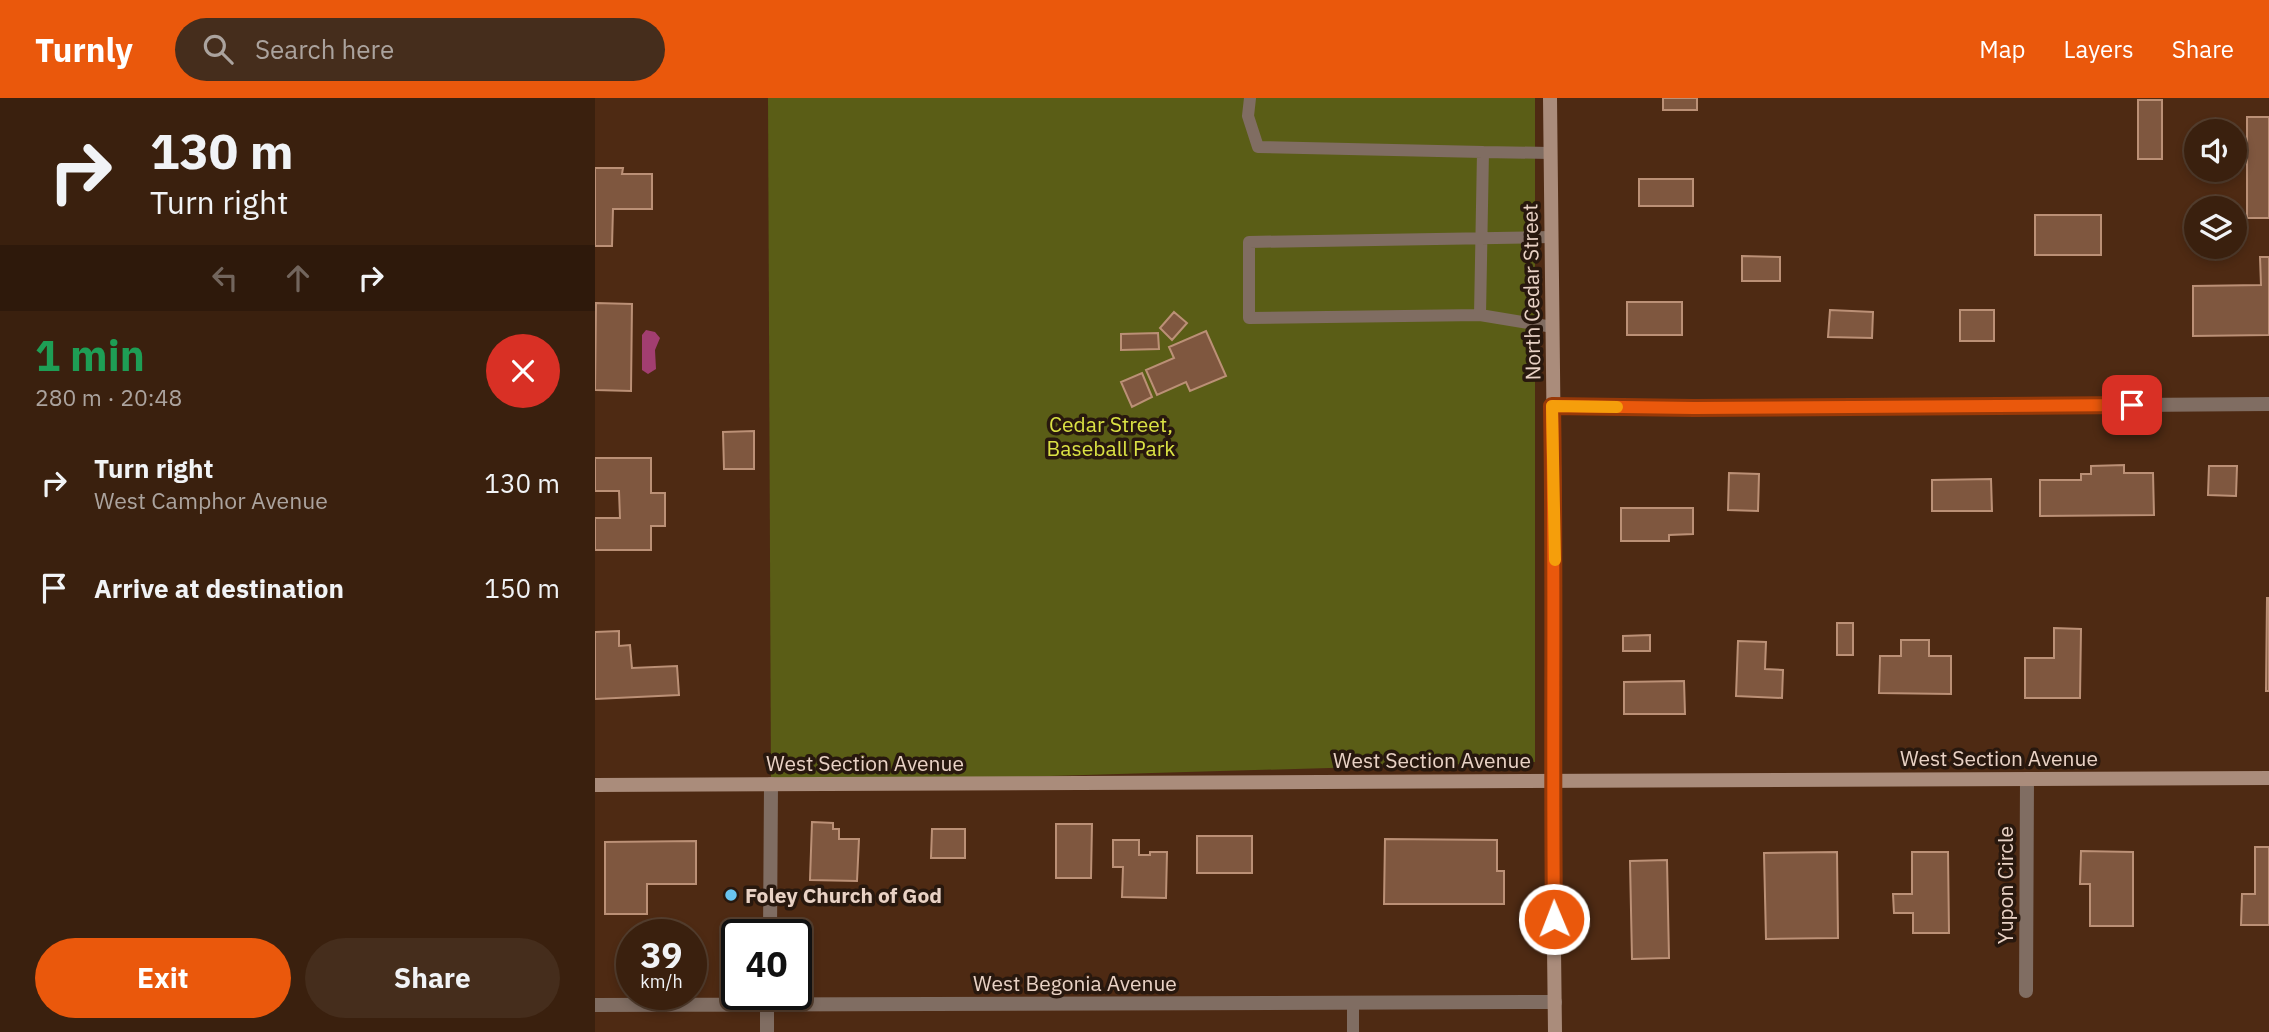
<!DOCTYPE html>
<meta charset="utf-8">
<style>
:root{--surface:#3a200e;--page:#452d1c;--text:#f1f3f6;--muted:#aba39e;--line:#543e2e;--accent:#ea580c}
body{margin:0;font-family:"IBM Plex Sans",sans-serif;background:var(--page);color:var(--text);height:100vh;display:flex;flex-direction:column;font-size:26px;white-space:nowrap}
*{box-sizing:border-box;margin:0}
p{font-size:23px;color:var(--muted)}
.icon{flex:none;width:38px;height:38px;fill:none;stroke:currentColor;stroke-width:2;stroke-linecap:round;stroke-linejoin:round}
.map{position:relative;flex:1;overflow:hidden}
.drawer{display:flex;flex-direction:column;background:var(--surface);width:595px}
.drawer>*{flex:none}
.guide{background:#3a200e;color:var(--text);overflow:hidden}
.controls{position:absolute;left:1589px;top:21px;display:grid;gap:14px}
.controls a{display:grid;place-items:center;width:63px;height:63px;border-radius:50%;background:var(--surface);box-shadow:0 4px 10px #0003,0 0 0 2px var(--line);font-size:35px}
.speed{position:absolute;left:21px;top:821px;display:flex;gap:14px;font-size:35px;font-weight:700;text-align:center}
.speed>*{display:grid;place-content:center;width:91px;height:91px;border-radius:50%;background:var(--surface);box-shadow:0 4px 10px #0003,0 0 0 2px var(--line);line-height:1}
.speed small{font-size:18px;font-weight:400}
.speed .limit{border:4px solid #111;border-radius:10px;background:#fff;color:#111}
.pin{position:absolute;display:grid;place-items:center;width:60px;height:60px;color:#fff;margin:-30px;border-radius:14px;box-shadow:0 4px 10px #0006}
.me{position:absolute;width:77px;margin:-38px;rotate:359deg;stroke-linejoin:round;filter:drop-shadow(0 0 5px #0008)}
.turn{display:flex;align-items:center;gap:24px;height:147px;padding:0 35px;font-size:32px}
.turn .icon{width:91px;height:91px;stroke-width:2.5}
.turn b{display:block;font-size:49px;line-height:60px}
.lanes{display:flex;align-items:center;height:66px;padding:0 35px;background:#0003;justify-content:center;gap:35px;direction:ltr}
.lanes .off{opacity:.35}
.round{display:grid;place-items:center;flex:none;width:74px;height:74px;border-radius:37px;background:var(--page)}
.headline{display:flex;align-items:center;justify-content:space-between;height:119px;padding:0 35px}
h1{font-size:42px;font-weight:800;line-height:52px;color:#1e9e55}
.cta{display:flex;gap:14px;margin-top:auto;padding:14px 35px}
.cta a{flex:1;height:80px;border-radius:42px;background:var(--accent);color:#fff;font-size:28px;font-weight:800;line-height:80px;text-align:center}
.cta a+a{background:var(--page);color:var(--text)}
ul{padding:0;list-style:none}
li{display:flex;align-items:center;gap:21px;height:105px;padding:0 35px}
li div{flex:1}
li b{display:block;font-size:26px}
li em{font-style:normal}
header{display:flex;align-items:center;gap:42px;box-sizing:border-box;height:98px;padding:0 35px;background:var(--accent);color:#fff}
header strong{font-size:33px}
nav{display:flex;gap:38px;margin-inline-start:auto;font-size:24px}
.search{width:490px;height:63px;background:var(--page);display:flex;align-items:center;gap:18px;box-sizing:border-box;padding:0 24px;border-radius:38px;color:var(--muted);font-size:26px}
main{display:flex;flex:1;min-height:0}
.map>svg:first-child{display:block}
.green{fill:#5a5d16}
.water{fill:#a23e70}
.building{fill:#7f573f;stroke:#bb9076;stroke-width:2}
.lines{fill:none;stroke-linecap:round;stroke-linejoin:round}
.lane{stroke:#806d62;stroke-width:12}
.street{stroke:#806d62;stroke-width:14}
.secondary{stroke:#aa8c7b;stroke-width:14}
.route-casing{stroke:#983908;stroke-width:18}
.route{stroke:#ea580c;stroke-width:12}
.slow{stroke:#f59e0b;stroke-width:12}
.poi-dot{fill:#69c4f0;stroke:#28180e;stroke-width:2.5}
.labels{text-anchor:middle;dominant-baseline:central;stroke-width:7;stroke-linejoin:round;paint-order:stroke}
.street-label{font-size:21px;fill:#e9d2c5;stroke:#28180e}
.park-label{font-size:21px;fill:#dbe244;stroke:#28180e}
.poi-label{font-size:21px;font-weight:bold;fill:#e9d2c5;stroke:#28180e;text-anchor:start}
</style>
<header>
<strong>Turnly</strong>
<div class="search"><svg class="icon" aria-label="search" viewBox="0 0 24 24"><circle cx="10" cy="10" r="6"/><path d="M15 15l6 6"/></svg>Search here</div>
<nav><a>Map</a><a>Layers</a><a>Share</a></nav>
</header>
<main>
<section class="drawer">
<div class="guide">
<div class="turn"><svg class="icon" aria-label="right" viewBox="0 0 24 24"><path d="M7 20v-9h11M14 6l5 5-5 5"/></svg><div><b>130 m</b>Turn right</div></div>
<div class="lanes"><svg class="icon off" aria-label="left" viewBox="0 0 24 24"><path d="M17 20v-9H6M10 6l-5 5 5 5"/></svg><svg class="icon off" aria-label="ahead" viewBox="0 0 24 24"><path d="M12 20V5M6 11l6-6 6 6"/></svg><svg class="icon" aria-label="right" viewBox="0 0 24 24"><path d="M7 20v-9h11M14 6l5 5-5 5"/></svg></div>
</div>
<div class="headline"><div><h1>1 min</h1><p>280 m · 20:48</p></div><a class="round" style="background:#d93025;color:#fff"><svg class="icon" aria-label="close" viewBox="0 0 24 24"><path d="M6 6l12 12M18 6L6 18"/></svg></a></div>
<ul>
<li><svg class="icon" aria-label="right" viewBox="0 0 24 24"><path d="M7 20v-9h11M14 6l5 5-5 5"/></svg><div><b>Turn right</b><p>West Camphor Avenue</p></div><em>130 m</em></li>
<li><svg class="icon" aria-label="arrive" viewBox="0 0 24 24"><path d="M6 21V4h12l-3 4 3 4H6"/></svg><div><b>Arrive at destination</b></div><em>150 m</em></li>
</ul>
<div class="cta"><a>Exit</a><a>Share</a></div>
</section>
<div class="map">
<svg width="1674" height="934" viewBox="0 0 1674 934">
<rect width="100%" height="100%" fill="#4e2a13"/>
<path class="green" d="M173 0H940V664L176 686Z"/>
<path class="water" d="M51 232 60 234 65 240 60 252 61 271 53 276 47 272V237Z"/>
<path class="building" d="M1068 0H1102V12H1068Z
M1543 2H1567V61H1543Z
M1652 19H1674V120H1652Z
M0 70H28L27 76H57V111H18L17 148H0Z
M1044 81H1098V108H1044Z
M1440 117H1506V157H1440Z
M1147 158 1185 159V183H1147Z
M1665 159H1674V237L1598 238V188L1666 187Z
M1032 204H1087V237H1032Z
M1 205 37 206 36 293 0 292Z
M1235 212 1278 214 1277 240 1233 239Z
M1365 212H1399V243H1365Z
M579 214 592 225 577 242 565 230Z
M611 233 631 278 595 293 591 284 562 297 551 272 579 260 574 249Z
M563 235 564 251 526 252V236Z
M547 275 557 299 537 309 526 284Z
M159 333V371H129L128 334Z
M0 360H56V395H70V428H56V452H0V420H25L24 393H0Z
M1529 367V375H1558L1559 417 1445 418V382H1486V376H1496V368Z
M1614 368H1642L1641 398 1613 397Z
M1134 375 1164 376 1163 413 1133 412Z
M1396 381 1397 413H1337V382Z
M1026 410H1098V436L1074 437V443H1026Z
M1672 500H1674V593H1671Z
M1242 525H1258V557H1242Z
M1459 530 1486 531 1485 600H1430V560H1459Z
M24 533V548L35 547 37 570 82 568 84 597 0 601V534Z
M1055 537V553H1028V538Z
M1306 542H1334V558H1356V596L1284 595 1285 558H1306Z
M1143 543 1171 544 1170 571 1188 572 1187 600 1141 598Z
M1089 583 1090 616H1029V584Z
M217 724 238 725V731H244V741H264L262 783 215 782Z
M461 726H497L496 780H461Z
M337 731H370V760H336Z
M602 738H657V775H602Z
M790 741 902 742V773H909V806H789Z
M518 742H544V757H555V754H572L571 800 527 799 528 769H518Z
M101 743V786H52V816H10V744Z
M1660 749H1674V827H1646L1647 796H1660Z
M1486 753 1538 754V828H1495V786H1485Z
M1242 754 1243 840 1171 841 1169 755Z
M1317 754H1353L1354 835H1318V815H1299L1298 796H1317Z
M1072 762 1074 860 1037 861 1035 763Z"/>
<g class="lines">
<path class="lane" d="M655 0 653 18 663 49 888 54
M956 139 654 144V220L885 217 958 229
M885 217 888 54 955 55
M758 934V905"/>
<path class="street" d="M957 308 1099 310 1674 306
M175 836 176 686
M1431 893 1432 681
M0 907 960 904
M172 934V896"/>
<path class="secondary" d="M955 0 960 453 957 683 960 934
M0 687 1674 680"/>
</g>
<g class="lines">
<defs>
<path id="route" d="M959 821C957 650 960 479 957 308L1099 310 1537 307"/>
</defs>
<use href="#route" class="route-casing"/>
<use href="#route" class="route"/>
<path class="slow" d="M960 462 957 308 1022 309"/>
</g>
<circle class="poi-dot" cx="136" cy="797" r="7"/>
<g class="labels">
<g class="street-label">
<text transform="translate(936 194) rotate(-91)">North Cedar Street</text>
<text x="1404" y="660">West Section Avenue</text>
<text x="837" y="662">West Section Avenue</text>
<text x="270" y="665">West Section Avenue</text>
<text transform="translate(1410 787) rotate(-90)">Yupon Circle</text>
<text x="480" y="885">West Begonia Avenue</text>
</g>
<g class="park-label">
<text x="516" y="326">Cedar Street,<tspan x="516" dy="24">Baseball Park</tspan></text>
</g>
<g class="poi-label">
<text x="150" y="797">Foley Church of God</text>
</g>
</g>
</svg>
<div class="controls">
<a><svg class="icon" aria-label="sound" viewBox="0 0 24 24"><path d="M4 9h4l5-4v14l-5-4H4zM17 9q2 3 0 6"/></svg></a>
<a><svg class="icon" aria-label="layers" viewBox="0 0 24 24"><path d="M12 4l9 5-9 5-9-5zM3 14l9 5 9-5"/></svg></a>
</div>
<div class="speed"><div>39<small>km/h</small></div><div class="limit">40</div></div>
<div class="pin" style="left:1537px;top:307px;background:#d93025"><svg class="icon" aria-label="arrive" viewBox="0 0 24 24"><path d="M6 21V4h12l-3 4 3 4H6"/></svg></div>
<svg class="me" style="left:959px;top:821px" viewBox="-20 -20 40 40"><circle r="17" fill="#ea580c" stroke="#fff" stroke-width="3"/><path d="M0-11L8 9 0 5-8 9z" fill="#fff"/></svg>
</div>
</main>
